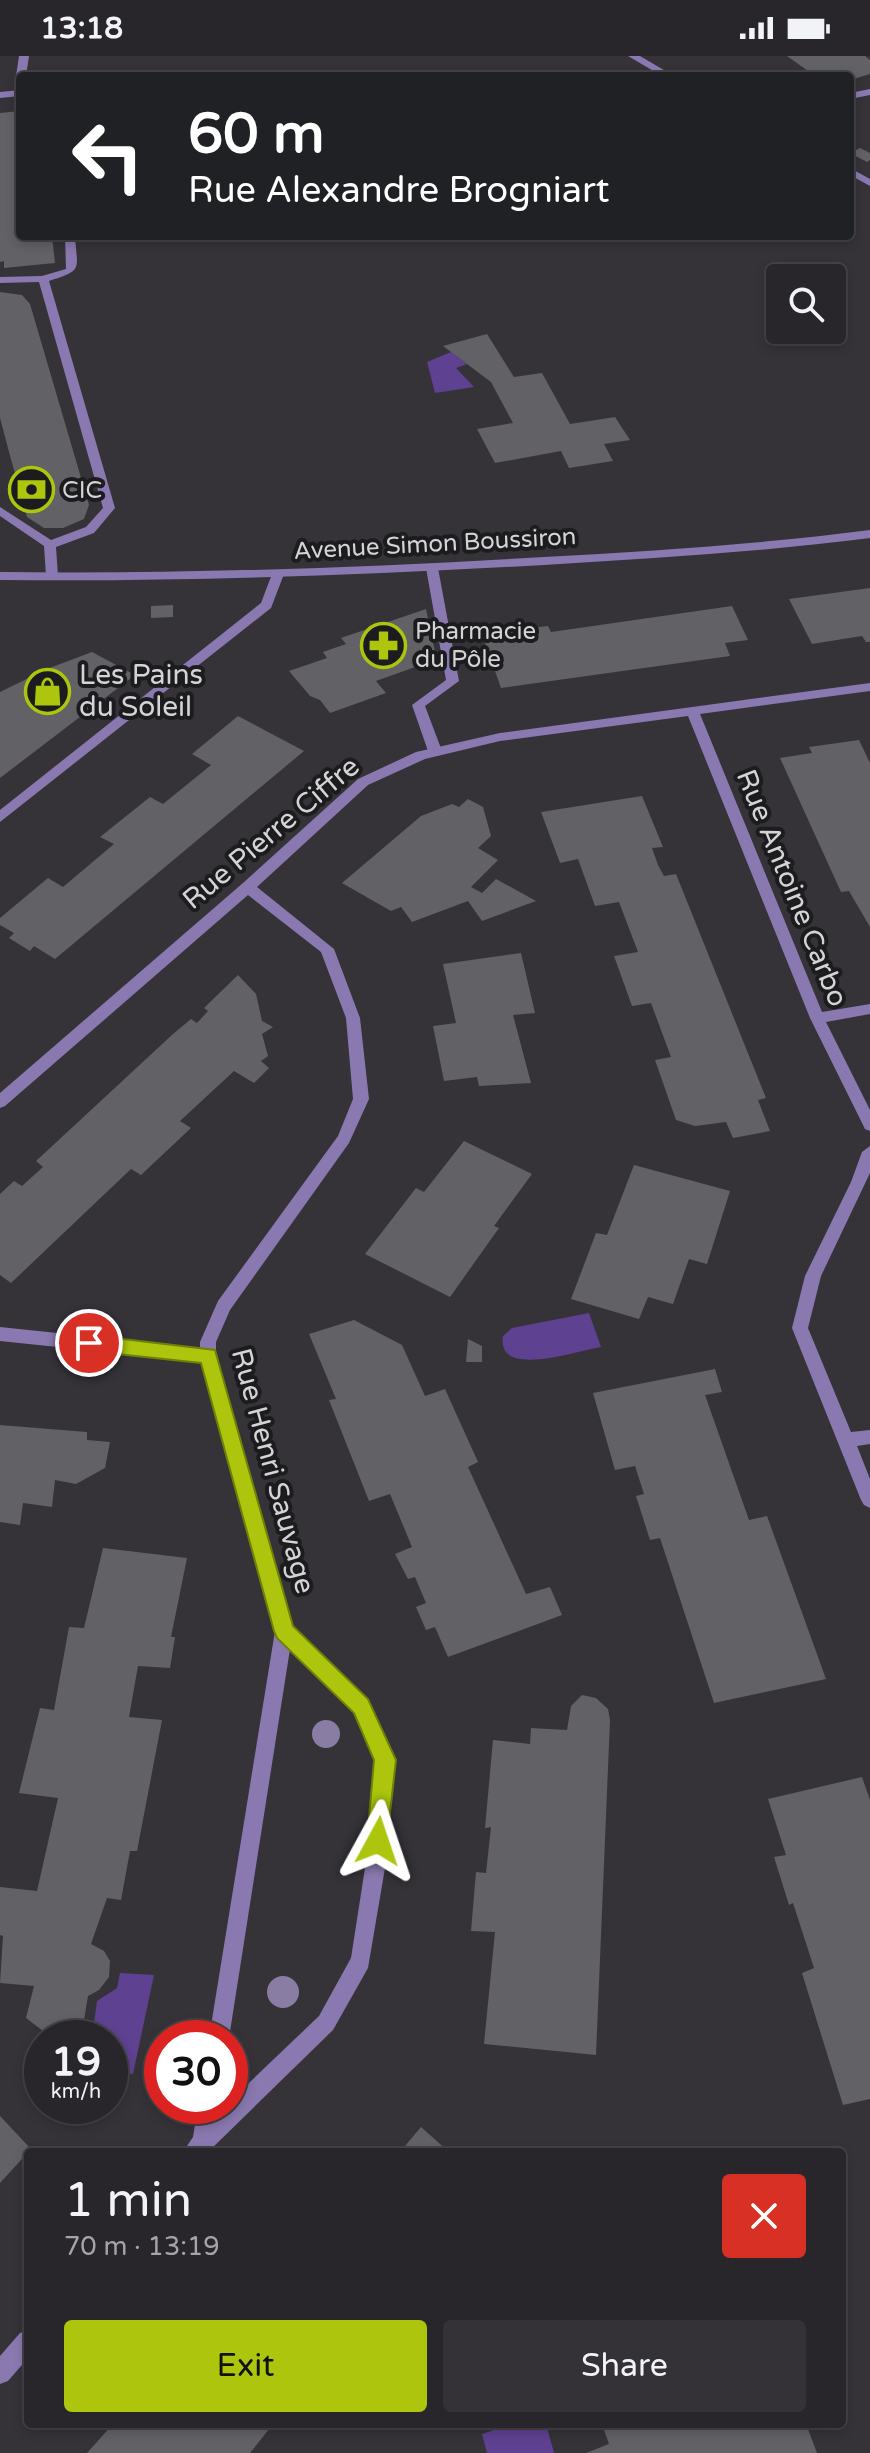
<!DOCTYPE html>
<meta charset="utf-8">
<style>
:root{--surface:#28262a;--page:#343236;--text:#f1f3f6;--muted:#a5a5a8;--line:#444347;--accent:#adc60d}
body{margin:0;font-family:"Varela Round",sans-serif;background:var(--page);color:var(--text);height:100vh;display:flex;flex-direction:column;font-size:30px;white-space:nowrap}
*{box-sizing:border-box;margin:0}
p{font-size:26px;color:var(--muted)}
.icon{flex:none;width:44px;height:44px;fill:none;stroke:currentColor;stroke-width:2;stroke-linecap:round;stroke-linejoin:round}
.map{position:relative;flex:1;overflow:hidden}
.sheet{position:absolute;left:24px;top:2092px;width:822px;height:280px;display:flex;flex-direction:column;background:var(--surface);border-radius:8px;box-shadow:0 4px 12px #0003,0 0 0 2px var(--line)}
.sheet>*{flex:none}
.top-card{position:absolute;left:16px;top:16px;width:838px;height:168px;border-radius:8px;box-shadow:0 4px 12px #0003,0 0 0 2px var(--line);background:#202124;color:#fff;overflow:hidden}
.controls{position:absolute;left:766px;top:208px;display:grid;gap:16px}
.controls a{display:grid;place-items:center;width:80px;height:80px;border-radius:8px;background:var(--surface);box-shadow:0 4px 12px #0003,0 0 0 2px var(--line);font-size:40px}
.speed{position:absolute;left:24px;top:1964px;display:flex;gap:16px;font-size:40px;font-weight:700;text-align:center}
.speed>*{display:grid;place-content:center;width:104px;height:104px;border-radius:50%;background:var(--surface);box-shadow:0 4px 12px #0003,0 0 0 2px var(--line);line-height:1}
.speed small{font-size:20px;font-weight:400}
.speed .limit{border:12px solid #d22;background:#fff;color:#111}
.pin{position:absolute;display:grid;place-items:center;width:68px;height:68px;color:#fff;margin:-34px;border:4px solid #fff;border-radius:50%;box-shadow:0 2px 8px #0007}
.me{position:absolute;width:88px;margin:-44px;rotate:5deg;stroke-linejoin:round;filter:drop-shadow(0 0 6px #0008)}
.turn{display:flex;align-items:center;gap:28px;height:168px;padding:0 40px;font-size:36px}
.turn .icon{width:104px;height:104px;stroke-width:2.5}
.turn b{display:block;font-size:56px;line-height:68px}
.round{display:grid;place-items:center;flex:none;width:84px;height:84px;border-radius:8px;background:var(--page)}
.headline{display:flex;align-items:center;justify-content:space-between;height:136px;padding:0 40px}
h1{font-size:48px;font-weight:600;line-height:60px}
.button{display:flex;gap:16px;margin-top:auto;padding:16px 40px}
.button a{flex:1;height:92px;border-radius:8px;background:var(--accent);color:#111;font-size:32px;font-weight:600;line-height:92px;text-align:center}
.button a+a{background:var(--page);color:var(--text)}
.status{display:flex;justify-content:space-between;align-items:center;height:56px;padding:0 40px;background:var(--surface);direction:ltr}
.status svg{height:22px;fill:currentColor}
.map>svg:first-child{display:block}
.water{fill:#5e4190}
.building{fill:#626166}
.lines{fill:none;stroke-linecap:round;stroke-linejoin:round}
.service{fill:#8a79b0;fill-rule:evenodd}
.minor{fill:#8a79b0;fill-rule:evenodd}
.tertiary{fill:#8a79b0;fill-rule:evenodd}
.tree{fill:#897da4}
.route{fill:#adc60d;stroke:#708108;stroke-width:2}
.labels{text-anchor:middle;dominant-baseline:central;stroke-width:8;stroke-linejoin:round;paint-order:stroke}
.far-poi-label{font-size:24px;fill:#d4d3d6;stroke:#1c1b1e;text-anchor:start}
.far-street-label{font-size:24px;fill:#d4d3d6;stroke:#1c1b1e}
.poi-label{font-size:28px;fill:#d4d3d6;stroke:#1c1b1e;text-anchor:start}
.street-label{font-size:28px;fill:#d4d3d6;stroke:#1c1b1e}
</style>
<div class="status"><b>13:18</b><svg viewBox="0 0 49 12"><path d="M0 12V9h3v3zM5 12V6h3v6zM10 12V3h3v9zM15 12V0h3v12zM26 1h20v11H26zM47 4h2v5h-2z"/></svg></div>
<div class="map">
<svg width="870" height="2397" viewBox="0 0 870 2397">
<rect width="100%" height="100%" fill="#353338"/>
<path class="water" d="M451 296 467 308 456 312 474 331 435 337 427 306Z
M589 1257 601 1291C576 1295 496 1323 503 1280L512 1272Z
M120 1917 154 1919 133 2018 110 2015V1982H92L97 1945 117 1932Z
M512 2368H546L554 2397H487L482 2378Z"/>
<path class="building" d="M787 0H865L870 4V18L850 24V20H815Z
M20 55V180H52L55 207 4 212V205L0 206V57Z
M860 92 870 97V104L867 106 850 97Z
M0 236 22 239 30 248 89 449 84 463 63 472H44L27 461 9 396 0 362Z
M487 278 514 321 542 317 570 368 615 361 630 384 604 388 613 405 569 412 561 395 495 407 477 373 513 367 491 326 443 290Z
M870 532V586H866L862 580 812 588 789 543Z
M173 549V561L151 562V550Z
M732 550 748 584 725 587 730 600 501 632 482 578 548 570 551 576Z
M426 553 435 596 427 599 432 605 376 625 386 637 330 657 320 644 310 640 289 615 327 602 323 596 346 588 341 582Z
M92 596 135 619 0 722V636L47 613Z
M238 660 304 695 55 903 34 890 30 895 9 882 14 877 0 869V862L48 822 63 831 114 788 100 781 150 741 163 748 211 709 192 698Z
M859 684 870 707V871L849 835 841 836 780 702 812 697 809 691Z
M642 740 663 791 652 792 658 809 664 820 676 818 766 1042 758 1044 770 1075 733 1082 726 1066 695 1070 676 1064 655 1004 671 1001 651 947 632 950 614 900 638 896 619 846 595 850 578 803 560 807 541 756Z
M468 743 483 751 491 780 478 792 498 804 471 831 482 837 496 823 536 845 482 865 468 845 412 866 401 851 391 855 342 827 421 760 452 748 459 751Z
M521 897 535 957 513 959 531 1027 479 1030 477 1021 444 1025 433 970 456 967 443 908Z
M238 919 256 938 262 965 273 971 262 978 268 1000 261 1005 269 1012 254 1027 234 1015 180 1065 191 1072 141 1119 131 1113 11 1227 0 1219V1138L14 1125 22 1130 43 1111 36 1105 173 978 191 963 197 967 208 955 204 952Z
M464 1085 532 1118 494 1170 499 1172 450 1241 365 1198 416 1132 424 1136Z
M634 1109 730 1135 707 1208 689 1203 673 1248 648 1241 639 1263 571 1243 596 1177 607 1179Z
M354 1264 402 1289 425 1340 445 1333 478 1406 468 1411 526 1538 550 1531 562 1559 448 1601 435 1571 426 1574 416 1551 426 1547 415 1521 408 1523 395 1498 412 1491 390 1438 369 1445 329 1344 336 1343 309 1278Z
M468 1283 482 1290V1306H466Z
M715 1313 722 1336 705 1339 749 1464 767 1460 826 1623 714 1647 660 1482 650 1484 636 1440 644 1438 635 1410 615 1414 593 1337Z
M0 1369 87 1376V1384L110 1386 105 1412 76 1428 55 1424 52 1451 23 1447 20 1469 0 1466Z
M103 1492 187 1502 171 1581H175L170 1612 138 1610 129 1661 162 1664 137 1795H130L121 1844 107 1842 91 1888 104 1895 110 1905 109 1921 99 1934 88 1940 81 1982H59L51 1981 26 1962 34 1930 0 1927 3 1880 0 1879V1831L37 1835 58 1742 19 1737 40 1652 54 1654 69 1571 84 1572Z
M582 1639 596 1642 608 1653 610 1664 596 1999 484 1988 495 1876 471 1875 476 1816 486 1817 491 1771 485 1772 493 1684 530 1688 531 1672 567 1674 571 1650Z
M862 1721 870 1744V2043L843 2049 802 1917 814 1912 793 1847 789 1849 774 1801 786 1799 768 1743Z
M0 2060 31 2093 0 2127Z
M421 2071 449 2096H400Z
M113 2368H273L250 2397H87Z
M602 2368H806L817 2397H586L609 2388Z"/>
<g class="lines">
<path class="service" d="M19 0H29L26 20H20V23L16 20Z
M870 33V39L850 43V37Z
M20 34V40L0 42V36Z
M65 180H75C77 214 84 214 49 225L115 452 94 477 56 491 58 520 52 524 46 520 44 490 0 460V451L51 484 86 471 103 452 39 226 0 227V221L42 220 66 213Z
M432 508 438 512 459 625 425 650 442 695 435 699 428 695 412 649 446 624 426 512Z
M278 514 284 518 271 552 0 766V754L261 547 272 518Z"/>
<path class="minor" d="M628 0H640L674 20H662Z
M850 112 870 123V130L850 119Z
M870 627V635L700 658 822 956 870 948V958L826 966 870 1054V1075L865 1073 810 962 688 660 500 685 425 703 368 729 257 831 334 893 360 962 369 1043 349 1087 230 1254 216 1286V1300L292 1570 368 1644 394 1704 385 1812 368 1912 333 1974 208 2096H183L193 2081 198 2050H218L217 2058 225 2050H230V2045L319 1960 351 1902 365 1812 376 1704 354 1656 290 1593 229 1982H209L275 1575 201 1306 0 1285V1271L200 1292V1286L218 1245 338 1080 353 1043 346 962 321 896 248 839 5 1050 0 1052V1037L243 827 358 723 416 696 500 677Z
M870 1090V1117L821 1220 808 1272 851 1376 870 1374V1388L857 1390 870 1423V1452L864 1449 861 1444 792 1272 805 1220 851 1126 862 1096Z
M28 2274V2302L8 2325 0 2328V2300L20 2277Z"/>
<path class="tertiary" d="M870 474V482C762 496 653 502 544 509 363 519 182 526 0 524V516C182 518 363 512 544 501 653 495 762 488 870 474Z"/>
</g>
<g class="tree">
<circle cx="326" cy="1678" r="14"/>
<circle cx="283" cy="1936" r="16"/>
</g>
<path class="route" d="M89 1279 215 1294 293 1570 368 1643 396 1704 386 1792 378 1796 370 1792 367 1785 374 1704 354 1657 277 1582 274 1575 201 1307 89 1295 83 1293 80 1287 83 1282Z"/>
<defs>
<symbol id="bank-ring" viewBox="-11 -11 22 22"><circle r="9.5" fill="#1c1b1e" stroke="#adc60d" stroke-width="1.5"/><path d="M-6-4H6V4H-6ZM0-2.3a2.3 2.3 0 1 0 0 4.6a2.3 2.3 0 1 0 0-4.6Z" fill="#adc60d"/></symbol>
<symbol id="pharmacy-ring" viewBox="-11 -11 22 22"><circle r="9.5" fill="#1c1b1e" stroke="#adc60d" stroke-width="1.5"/><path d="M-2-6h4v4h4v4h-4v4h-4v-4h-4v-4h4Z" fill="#adc60d"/></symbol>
<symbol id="shop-ring" viewBox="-11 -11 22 22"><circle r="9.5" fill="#1c1b1e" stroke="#adc60d" stroke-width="1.5"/><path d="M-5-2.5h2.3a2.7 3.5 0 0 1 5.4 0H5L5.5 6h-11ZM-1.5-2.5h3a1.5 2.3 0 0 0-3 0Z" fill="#adc60d"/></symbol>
</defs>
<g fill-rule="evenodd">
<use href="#bank-ring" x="6" y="408" width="51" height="51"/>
<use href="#pharmacy-ring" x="358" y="564" width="51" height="51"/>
<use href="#shop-ring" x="22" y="610" width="51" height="51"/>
</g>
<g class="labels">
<g class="far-poi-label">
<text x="62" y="434">CIC</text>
<text x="415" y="575">Pharmacie<tspan x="415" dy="28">du Pôle</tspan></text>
</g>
<g class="far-street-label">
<text transform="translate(435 488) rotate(-3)">Avenue Simon Boussiron</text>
</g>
<g class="poi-label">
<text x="79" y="619">Les Pains<tspan x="79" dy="32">du Soleil</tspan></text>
</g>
<g class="street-label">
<text transform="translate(271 777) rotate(-40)">Rue Pierre Ciffre</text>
<text transform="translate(792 832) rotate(68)">Rue Antoine Carbo</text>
<text transform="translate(273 1415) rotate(75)">Rue Henri Sauvage</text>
</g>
</g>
</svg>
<div class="controls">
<a><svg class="icon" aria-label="search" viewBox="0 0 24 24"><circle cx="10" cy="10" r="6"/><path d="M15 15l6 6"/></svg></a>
</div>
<div class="speed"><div>19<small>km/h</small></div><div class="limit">30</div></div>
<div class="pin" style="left:89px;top:1287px;background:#d93025"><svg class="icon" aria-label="arrive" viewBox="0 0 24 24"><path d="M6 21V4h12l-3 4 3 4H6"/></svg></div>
<svg class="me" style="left:378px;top:1785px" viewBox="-20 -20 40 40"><path d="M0-17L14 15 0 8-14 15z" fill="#adc60d" stroke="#fff" stroke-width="4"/></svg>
<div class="top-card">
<div class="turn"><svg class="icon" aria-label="left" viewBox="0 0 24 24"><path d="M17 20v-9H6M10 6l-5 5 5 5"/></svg><div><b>60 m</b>Rue Alexandre Brogniart</div></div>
</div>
<section class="sheet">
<div class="headline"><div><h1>1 min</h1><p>70 m · 13:19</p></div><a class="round" style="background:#d93025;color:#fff"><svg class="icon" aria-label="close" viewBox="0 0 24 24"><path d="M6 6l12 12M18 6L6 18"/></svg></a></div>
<div class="button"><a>Exit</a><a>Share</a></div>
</section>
</div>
